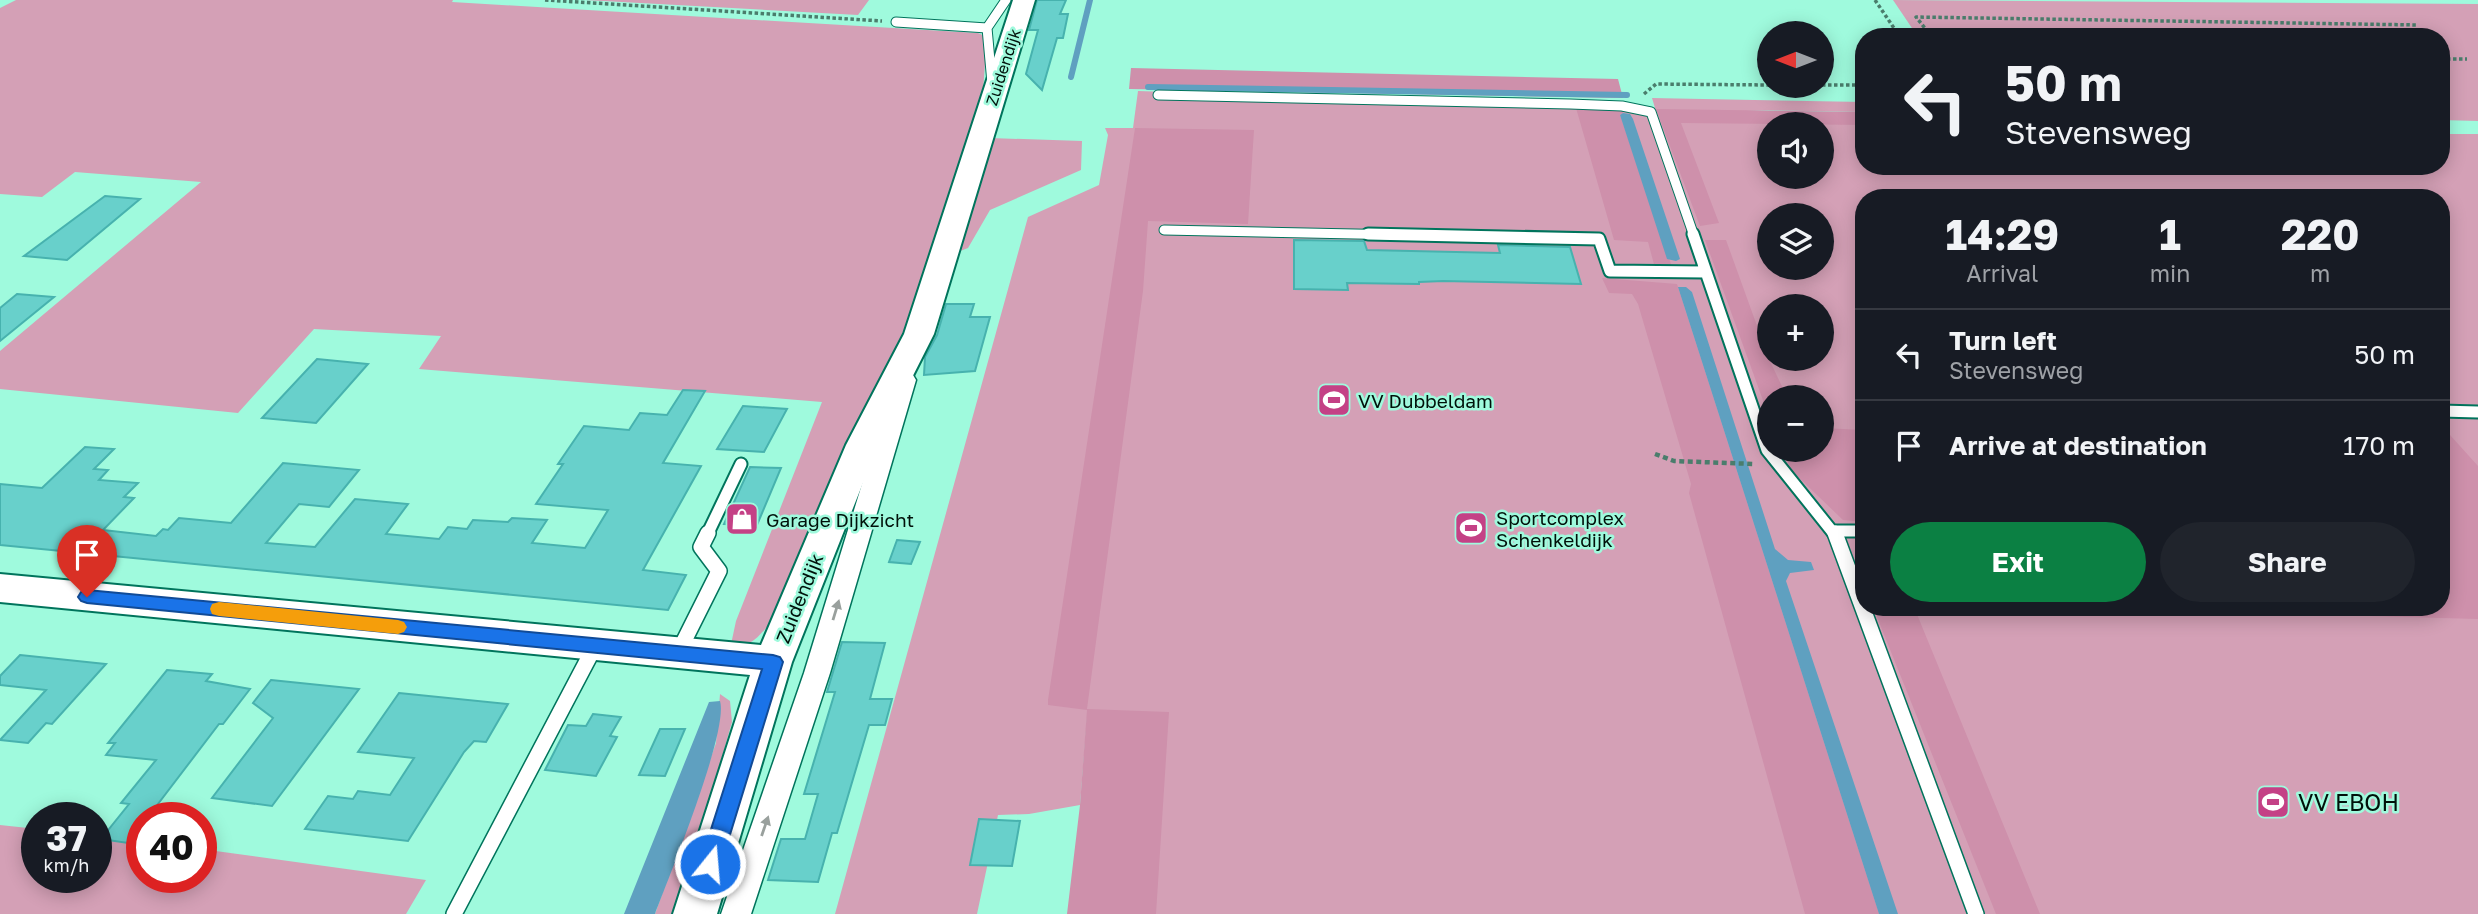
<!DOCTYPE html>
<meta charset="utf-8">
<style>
:root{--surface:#171b24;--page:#20242c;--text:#f1f3f6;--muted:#9ea1a6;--line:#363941;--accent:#0b8043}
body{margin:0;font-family:"Golos Text",sans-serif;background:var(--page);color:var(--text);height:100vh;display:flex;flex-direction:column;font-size:26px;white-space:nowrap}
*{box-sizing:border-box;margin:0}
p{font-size:23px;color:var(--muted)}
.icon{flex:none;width:38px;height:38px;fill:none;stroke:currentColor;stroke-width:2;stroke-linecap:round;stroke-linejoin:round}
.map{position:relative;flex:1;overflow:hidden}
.side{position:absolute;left:1855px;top:189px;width:595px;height:427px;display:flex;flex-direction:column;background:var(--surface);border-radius:28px;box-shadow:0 4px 18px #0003}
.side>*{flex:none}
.top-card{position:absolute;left:1855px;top:28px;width:595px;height:147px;border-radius:28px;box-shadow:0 4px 18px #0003;background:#171b24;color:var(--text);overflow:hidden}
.needle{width:46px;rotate:270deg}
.buttons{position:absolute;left:1757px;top:21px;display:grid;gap:14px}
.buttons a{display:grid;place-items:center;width:77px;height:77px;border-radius:50%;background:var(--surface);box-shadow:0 4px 18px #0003;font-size:35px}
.speed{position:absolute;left:21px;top:802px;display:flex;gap:14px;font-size:35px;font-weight:700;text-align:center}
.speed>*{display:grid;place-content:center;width:91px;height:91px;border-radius:50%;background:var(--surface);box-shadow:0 4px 18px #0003;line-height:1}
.speed small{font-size:18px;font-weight:400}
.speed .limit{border:10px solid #d22;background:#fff;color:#111}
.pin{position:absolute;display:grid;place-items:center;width:60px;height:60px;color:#fff;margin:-72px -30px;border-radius:50% 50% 50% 0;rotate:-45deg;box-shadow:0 0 7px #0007}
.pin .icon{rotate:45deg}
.me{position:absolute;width:77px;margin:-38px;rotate:17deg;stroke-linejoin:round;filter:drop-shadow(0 0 5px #0008)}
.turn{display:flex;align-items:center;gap:24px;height:147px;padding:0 35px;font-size:32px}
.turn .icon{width:91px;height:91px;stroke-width:2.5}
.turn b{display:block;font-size:49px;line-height:60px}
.eta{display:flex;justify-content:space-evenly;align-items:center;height:119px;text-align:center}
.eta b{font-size:42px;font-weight:700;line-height:49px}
.cta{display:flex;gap:14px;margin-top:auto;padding:14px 35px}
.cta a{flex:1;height:80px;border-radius:42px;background:var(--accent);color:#fff;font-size:28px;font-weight:700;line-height:80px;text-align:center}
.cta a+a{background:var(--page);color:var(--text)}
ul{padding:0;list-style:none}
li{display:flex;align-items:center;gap:21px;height:91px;padding:0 35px;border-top:2px solid var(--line)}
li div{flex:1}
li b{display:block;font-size:26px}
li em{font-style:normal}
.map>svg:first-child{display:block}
.green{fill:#d4a0b6;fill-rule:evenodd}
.forest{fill:#ce90ab}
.water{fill:#5fa0c0}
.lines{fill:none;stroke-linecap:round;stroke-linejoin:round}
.stream{stroke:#5fa0c0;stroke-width:6}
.building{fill:#68d0cb;stroke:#47b2ae;stroke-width:2}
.lane-far2-casing{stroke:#00745c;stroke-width:11}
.lane-far1-casing{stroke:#00745c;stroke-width:15}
.lane-casing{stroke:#00745c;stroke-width:18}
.street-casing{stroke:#00745c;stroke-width:3}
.secondary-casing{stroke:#00745c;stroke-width:4}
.path-far1{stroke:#4a7d6c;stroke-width:3.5;stroke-dasharray:3.5 2.5;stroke-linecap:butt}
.path{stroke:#4a7d6c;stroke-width:4.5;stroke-dasharray:5 3.5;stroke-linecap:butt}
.lane-far2{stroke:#fff;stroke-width:9}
.lane-far1{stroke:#fff;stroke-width:11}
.lane{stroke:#fff;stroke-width:15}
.street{fill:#fff;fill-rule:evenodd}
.secondary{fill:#fff;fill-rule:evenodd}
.oneway{fill:#99a09d}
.route{fill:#1a73e8;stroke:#114b97;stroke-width:2}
.slow{fill:#f59e0b}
.labels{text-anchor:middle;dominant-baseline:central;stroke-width:5;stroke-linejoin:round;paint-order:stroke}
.far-street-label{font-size:16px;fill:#00110a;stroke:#9ffadd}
.poi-label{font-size:19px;fill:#00110a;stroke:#9ffadd;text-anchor:start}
.street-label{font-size:19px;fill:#00110a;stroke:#9ffadd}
.near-poi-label{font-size:23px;fill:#00110a;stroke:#9ffadd;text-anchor:start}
</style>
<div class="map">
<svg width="2478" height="914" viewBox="0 0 2478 914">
<rect width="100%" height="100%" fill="#9ffadd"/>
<path class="green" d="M16 0H453L452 2 978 33 987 37 982 105 912 320 876 387 775 617C760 635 754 646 730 649L736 621 822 402 419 369 441 336 314 329 238 413 0 389V351L201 182 75 172 42 197 0 194V8Z
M585 0H869L858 15Z
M1893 0 2478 4V121L2441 120V37H1918Z
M1138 91 1655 108 1652 98 1864 102V112L1746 110 1864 115V166H2441V134H2478V914H1114L1087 718 1080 805 1029 814 998 815 977 914H835L1028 217 1099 185 1108 135 1105 128H1133ZM1769 124H1822V177H1769ZM1864 198H2441V607H1864ZM1769 215H1822V268H1769ZM1769 306H1822V359H1769ZM1769 397H1822V450H1769Z
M990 138 1082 141 1081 170 990 210 968 248 955 253Z
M720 694 730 701 732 722 677 914H655L716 743Z
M0 825 37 829V877H96V836L142 842V877H201V849L426 880 406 914H0Z"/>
<path class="forest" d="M1131 68 1618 79 1623 98 1129 89Z
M1576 108 1622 109 1623 113 1620 115 1672 267 1655 268 1648 242 1614 240Z
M1656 109 1864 112V125L1681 123 1719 223 1700 226Z
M1135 128 1254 130 1248 224 1148 221 1143 291 1087 709 1169 712 1156 914H1067L1080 805 1087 710 1048 705V700Z
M1705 240H1726L1769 359 1787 397H1769V417Z
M1602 278 1677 284 1879 914H1805L1689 493 1691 484 1638 304 1632 294 1609 293Z
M2441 425 2478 466V619L2042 607H2441Z
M1822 428 1864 430V522L1843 520 1791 470 1783 450H1822Z
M1873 607H1914L2040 914H1996Z"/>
<path class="water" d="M1623 113 1630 114 1633 119 1680 259 1676 261 1667 259 1620 115Z
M1678 287H1686L1692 292 1775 549 1788 560 1811 562 1814 570 1790 573 1786 581 1898 914H1879Z
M720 701C729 731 669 877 655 914H624L709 702Z"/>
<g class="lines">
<path class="stream" d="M1071 77 1090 0
M1148 87 1627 95"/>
</g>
<path class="building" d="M1037 0H1066L1060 14H1068L1063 38H1057L1042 90 1026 74 1038 30H1029Z
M105 196 140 199 67 260 24 256Z
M1294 240 1364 241 1367 250 1500 253 1498 245 1570 247 1581 284 1443 281 1419 282V284L1347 283 1348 290 1294 289Z
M17 294 54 297 0 341V308Z
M946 304H974L970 317H990L975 371 924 375 925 357 937 335Z
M317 359 368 364 316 423 262 418Z
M683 390 705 391 663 463 701 466 643 570 686 575 668 610 0 545V484L42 488 85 447 114 449 94 469 108 470 99 480 138 483 124 497 134 498 103 530 156 536 163 529 168 530 179 518 231 523 283 463 359 470 329 507 299 504 266 543 315 547 355 499 408 504 386 534 439 539 448 527 467 529 473 520 508 522 512 518 547 520 532 543 585 548 608 510 536 504 563 464H558L584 426 629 430 640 413 667 415Z
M743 406 787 409 764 452 717 449Z
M750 467 781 468 757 525 724 524Z
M897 540 920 542 911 564 889 562Z
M842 642 885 643 870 699H892L885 725H869L837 833H832L818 882 768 880 781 839H805L818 794H804L835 692H827Z
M20 655 106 664 52 724 46 723 28 743 0 740 46 690 0 685V676Z
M167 670 212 674 206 681 250 689 223 724H219L148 817H142V825L128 843 101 839 129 804 121 803 156 760 106 755 115 743H108Z
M271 680 359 689 272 806 212 798 273 718 253 703Z
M399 693 508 704 486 742 474 741 464 752 408 841 305 829 328 796 353 799 358 791 390 795 414 758 358 752Z
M593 714 621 717 610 736 617 737 596 776 545 770 568 725 586 726Z
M660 729H685L665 776 639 775Z
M979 819 1020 821 1012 866 970 865Z"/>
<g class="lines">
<defs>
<path id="lane-far2" d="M896 22 987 28
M992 83 987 28 1006 0
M1158 95 1570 104 1622 106 1651 112 1694 236
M1164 230 1453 236"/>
<path id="lane-far1" d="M1368 234 1599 239 1610 271 1705 272
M1693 234 1767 450 1835 535
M2441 411 2478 412
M1834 531H1864
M707 535 741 464"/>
<path id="lane" d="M1835 533 1976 914
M678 653 719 571 701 547 708 533
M454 914 595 646"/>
<path id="street" d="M905 373 913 375 916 380 830 673 751 914H721L804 673 894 380 897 375Z"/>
<path id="secondary" d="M1013 0H1035L934 334 878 445 792 662 717 914H673L750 675 0 602V574L761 645 846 445 904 334Z"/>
</defs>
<use href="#lane-far2" class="lane-far2-casing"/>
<use href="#lane-far1" class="lane-far1-casing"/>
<use href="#lane" class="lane-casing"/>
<use href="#street" class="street-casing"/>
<use href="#secondary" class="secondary-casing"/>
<path class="path-far1" d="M545 0 882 21
M1875 0 1900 37
M1932 37 1916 17 2418 25
M2441 59H2467
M1822 85H1864
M1644 94 1656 84 1769 85"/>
<path class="path" d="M1655 454 1674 461 1754 464"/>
<use href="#lane-far2" class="lane-far2"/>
<use href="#lane-far1" class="lane-far1"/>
<use href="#lane" class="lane"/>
<use href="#street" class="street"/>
<use href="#secondary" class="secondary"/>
</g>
<defs><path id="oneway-solid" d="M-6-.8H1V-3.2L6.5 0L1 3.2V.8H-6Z" transform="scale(1.75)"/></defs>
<g class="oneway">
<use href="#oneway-solid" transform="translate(836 610) rotate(-73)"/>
<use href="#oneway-solid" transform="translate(765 826) rotate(-71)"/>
</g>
<path class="route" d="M87 590 773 655 780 657 783 662 721 864 718 870 710 873 703 870 700 864 762 669 87 603 81 601 78 597 81 592Z"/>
<path class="slow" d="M219 602 398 620 404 622 407 627 404 632 398 634 219 616 212 614 210 609 212 604Z"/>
<defs>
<symbol id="stadium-square" viewBox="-11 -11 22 22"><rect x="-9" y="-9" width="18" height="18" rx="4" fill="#c44186" stroke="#9ffadd"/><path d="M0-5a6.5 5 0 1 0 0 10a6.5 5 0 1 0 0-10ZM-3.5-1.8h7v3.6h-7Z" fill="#fff"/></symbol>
<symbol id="shop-square" viewBox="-11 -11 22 22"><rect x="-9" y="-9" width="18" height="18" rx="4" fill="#c44186" stroke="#9ffadd"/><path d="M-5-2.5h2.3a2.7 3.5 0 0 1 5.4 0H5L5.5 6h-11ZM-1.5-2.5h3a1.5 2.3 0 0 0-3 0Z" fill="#fff"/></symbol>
</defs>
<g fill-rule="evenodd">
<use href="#stadium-square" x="1315" y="381" width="38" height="38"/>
<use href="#shop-square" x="723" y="500" width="38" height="38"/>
<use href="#stadium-square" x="1452" y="509" width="38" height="38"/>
<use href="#stadium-square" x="2254" y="783" width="38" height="38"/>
</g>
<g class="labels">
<g class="far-street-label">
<text transform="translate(1003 67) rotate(-72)">Zuidendijk</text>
</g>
<g class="poi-label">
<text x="1358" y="400">VV Dubbeldam</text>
<text x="1496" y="517">Sportcomplex<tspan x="1496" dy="22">Schenkeldijk</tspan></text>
<text x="766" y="519">Garage Dijkzicht</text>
</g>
<g class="street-label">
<text transform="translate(799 598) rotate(-68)">Zuidendijk</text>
</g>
<g class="near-poi-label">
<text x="2298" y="802">VV EBOH</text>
</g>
</g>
</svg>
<div class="buttons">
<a><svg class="needle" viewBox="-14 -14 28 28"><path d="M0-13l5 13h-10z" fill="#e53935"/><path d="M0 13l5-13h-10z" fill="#9ea1a6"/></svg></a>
<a><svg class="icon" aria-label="sound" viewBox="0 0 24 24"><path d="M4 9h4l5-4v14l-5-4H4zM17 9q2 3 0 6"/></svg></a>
<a><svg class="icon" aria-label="layers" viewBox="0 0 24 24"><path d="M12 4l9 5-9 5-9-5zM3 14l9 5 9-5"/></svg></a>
<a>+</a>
<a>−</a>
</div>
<div class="speed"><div>37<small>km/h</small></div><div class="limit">40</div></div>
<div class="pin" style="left:87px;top:597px;background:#d93025"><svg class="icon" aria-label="arrive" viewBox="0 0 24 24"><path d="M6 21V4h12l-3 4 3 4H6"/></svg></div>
<svg class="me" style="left:710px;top:864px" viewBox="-20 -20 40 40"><circle r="17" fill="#1a73e8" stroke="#fff" stroke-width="3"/><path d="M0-11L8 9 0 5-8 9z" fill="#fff"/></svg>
<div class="top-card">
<div class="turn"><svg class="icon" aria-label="left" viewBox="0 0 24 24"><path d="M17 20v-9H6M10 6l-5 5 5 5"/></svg><div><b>50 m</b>Stevensweg</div></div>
</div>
<section class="side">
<div class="eta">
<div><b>14:29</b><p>Arrival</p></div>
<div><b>1</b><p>min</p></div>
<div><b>220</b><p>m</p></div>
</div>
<ul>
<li><svg class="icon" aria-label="left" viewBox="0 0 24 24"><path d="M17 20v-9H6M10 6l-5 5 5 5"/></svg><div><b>Turn left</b><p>Stevensweg</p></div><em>50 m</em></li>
<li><svg class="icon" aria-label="arrive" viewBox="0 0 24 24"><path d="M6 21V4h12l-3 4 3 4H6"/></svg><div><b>Arrive at destination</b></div><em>170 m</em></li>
</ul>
<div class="cta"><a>Exit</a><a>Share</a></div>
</section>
</div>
